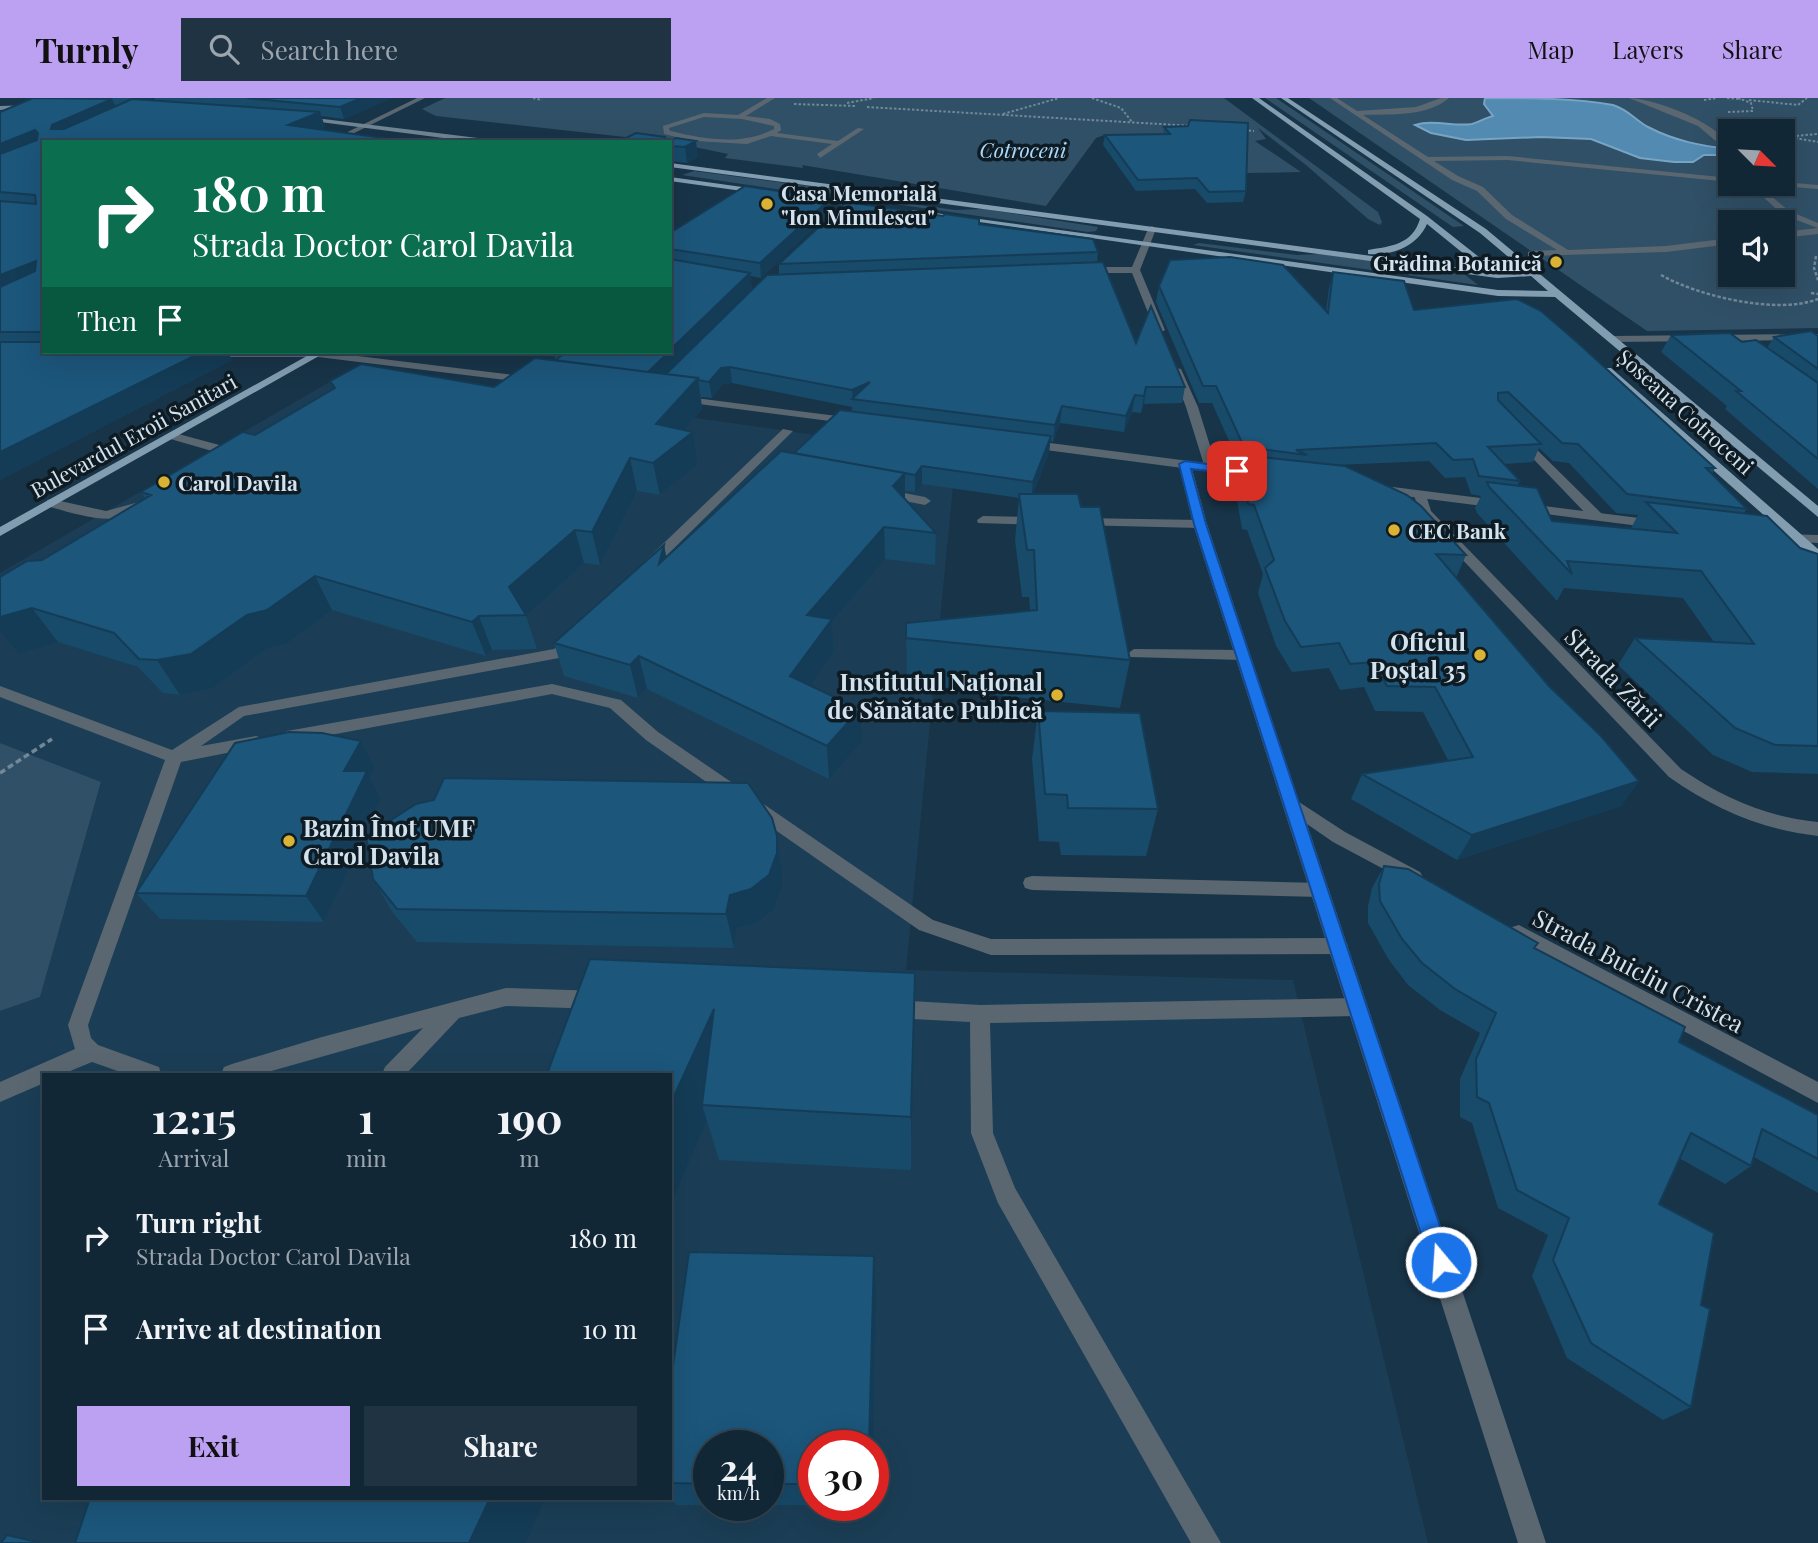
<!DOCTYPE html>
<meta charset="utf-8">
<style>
:root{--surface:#122736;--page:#1f3342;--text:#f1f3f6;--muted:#9ca5ad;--line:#314451;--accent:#bca0f2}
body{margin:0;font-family:"Playfair Display",serif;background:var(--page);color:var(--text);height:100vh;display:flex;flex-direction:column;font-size:26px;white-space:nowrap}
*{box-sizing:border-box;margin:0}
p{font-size:23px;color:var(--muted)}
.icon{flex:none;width:38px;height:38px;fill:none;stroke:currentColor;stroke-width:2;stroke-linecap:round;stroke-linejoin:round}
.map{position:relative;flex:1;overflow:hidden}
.side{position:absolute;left:42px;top:975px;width:630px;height:427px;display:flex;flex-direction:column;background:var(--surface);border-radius:0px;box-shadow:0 7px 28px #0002,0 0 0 2px var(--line)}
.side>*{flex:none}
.guide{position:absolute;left:42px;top:42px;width:630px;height:214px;border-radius:0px;box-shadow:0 7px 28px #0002,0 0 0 2px var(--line);background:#0b6e4f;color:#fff;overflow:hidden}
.needle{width:46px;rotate:114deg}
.fabs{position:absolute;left:1718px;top:21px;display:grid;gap:14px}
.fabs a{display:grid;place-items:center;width:77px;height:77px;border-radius:0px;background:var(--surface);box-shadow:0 7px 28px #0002,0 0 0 2px var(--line);font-size:35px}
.speed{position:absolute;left:693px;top:1332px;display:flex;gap:14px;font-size:35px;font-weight:700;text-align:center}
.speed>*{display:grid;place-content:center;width:91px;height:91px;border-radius:50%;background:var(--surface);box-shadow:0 7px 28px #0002,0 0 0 2px var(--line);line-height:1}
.speed small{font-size:18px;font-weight:400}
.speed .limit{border:10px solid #d22;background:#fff;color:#111}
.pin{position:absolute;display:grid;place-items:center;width:60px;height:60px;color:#fff;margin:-30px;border-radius:14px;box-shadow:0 4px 10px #0006}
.me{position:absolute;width:77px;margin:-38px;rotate:342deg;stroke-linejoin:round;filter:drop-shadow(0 0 5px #0008)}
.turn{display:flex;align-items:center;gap:24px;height:147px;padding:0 35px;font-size:32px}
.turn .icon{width:91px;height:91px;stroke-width:2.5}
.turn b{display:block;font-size:49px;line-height:60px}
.then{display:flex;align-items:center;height:66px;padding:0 35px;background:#0003;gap:14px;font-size:26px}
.eta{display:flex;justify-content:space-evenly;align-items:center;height:119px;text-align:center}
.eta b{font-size:42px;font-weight:700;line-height:49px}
.action{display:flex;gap:14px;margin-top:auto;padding:14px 35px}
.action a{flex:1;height:80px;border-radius:0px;background:var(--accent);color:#111;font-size:28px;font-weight:700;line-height:80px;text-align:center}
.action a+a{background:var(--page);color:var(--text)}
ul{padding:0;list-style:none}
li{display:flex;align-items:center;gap:21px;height:91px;padding:0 35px}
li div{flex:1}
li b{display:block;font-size:26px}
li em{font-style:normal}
header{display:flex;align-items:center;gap:42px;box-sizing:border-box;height:98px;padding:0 35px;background:var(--accent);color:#111}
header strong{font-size:33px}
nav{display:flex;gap:38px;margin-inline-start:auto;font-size:24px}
.search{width:490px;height:63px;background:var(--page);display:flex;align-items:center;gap:18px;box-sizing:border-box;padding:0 24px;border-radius:0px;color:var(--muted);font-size:26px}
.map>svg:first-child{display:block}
.built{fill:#1b3e56;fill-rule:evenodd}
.green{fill:#305067;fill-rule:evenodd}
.water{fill:#528ab2;stroke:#78a4c4;stroke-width:2}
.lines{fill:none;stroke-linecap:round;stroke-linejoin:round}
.path-far2{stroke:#728899;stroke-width:2;stroke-dasharray:2.5 2;stroke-linecap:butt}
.path-far1{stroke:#728899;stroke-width:2.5;stroke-dasharray:3.5 2;stroke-linecap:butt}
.path{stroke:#728899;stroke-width:3.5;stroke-dasharray:6 3.5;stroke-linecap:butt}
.service{fill:#5a6771;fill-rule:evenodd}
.pedestrian{fill:#5a6771;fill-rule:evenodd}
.minor{fill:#5a6771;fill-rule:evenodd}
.tertiary{fill:#5a6771;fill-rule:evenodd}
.secondary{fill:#718594;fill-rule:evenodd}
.primary{fill:#829cb0;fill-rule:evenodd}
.wall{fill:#184a6a;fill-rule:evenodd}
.shaded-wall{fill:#143c56}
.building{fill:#1c567b;stroke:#143c56;stroke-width:2}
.route{fill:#1a73e8;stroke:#114b97;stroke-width:2}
.poi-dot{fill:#dab334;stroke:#0f1b23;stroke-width:2.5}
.labels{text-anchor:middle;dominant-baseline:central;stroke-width:7;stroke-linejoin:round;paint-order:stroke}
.far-park-label{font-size:21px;font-style:italic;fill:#aad9fc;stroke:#0f1b23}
.far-poi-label{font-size:21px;font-weight:bold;fill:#d2e2ef;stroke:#0f1b23;text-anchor:start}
.far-street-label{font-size:21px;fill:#d2e2ef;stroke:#0f1b23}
.poi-label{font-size:24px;font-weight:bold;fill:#d2e2ef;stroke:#0f1b23;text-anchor:end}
.street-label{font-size:24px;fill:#d2e2ef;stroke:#0f1b23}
</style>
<header>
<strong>Turnly</strong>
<div class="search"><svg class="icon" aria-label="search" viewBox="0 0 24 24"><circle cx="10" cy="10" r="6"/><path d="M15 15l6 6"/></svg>Search here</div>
<nav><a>Map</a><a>Layers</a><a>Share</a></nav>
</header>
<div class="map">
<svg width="1818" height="1445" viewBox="0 0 1818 1445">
<rect width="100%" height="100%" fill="#183448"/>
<path class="built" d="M352 271 956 357 906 872 1293 882 1428 1445H0V913L40 899 101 685 0 645V475ZM44 976H670V1400H44ZM709 1348H768V1407H709ZM814 1348H873V1407H814Z"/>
<path class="green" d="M445 0H1224L1378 114 1382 124 1380 127 1368 121 1306 67 1258 30 1266 41 1255 43 1301 74 1157 77 1128 39 1107 36 1096 40 1046 108 802 67 803 70 725 60 728 56 670 44 436 18 422 11Z
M1265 0H1276L1464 128 1453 129Z
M1309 0H1818V230L1647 233ZM1731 33H1783V86H1731ZM1731 124H1783V177H1731Z
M694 73 830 91 834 94 823 98 682 77Z
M872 100 955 112 984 111 1098 129 1096 133 1088 134 867 102Z
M1199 145 1297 157 1320 156 1463 175 1478 187 1193 147Z
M0 645 101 684 40 899 0 913Z"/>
<path class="water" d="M1485 0C1526 0 1574 0 1613 7 1629 12 1635 22 1648 29 1675 43 1701 48 1731 51V57H1704L1693 64H1674L1640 60 1591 41 1541 39 1466 42 1431 35 1415 27C1434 21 1453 29 1472 26 1479 24 1485 20 1493 18L1484 6Z"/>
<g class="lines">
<path class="path-far2" d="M533 0 542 2
M1092 0 1121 10 1132 24
M1727 0 1741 1
M1704 2 1717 0
M1749 2 1798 7 1807 0
M847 5 874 0
M794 6 855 8
M867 9 1194 28
M1728 14 1753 13 1751 5 1738 0
M1003 16 1059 0
M1244 32 1254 33
M1783 39 1818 36
M1795 40 1818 44"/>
<path class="path-far1" d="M1816 158 1814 170 1818 182
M1661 177C1698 198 1777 217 1818 201
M1811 195 1818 196"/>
<path class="path" d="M0 675 52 641"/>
<path class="service" d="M767 0H775L746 18 770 21 780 26 781 32 777 35 838 43 858 30 864 31 820 60 817 56 832 46 771 38 747 46 696 43 670 57V52L689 42 664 36 663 28 704 15 738 17ZM704 19 742 21 774 28V31C742 48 704 41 670 33L669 30Z
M783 331 793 333 654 470H644V464Z
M171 334 223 348 221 363 212 370H204L202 367 210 361 212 353 167 340 165 338Z
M883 391 925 399 931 403 925 407 879 398V392Z
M51 401 106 413 139 404 145 408C119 432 76 416 47 408V402Z
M983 418 1039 419 1045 423 1039 427 978 425 977 422Z
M1081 420 1200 422 1207 426 1200 430 1076 427 1075 424Z
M574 536 581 541 564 558 559 560 244 618 201 648 256 638 262 640 264 644 262 648 181 664 88 927 91 940 98 947 159 969 161 976H126L92 964 63 976H44V985L0 1004V984L75 951 68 927 165 662 0 599V588L172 652 239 609 554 551Z
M1134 551 1243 552 1250 557 1243 562 1129 559 1127 556Z
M552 586 621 602 658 634 933 822 991 841 1338 840 1345 842 1348 848 1345 854 1338 856 991 857 919 832 646 642 610 610 552 596 287 645 279 639 287 633Z
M1032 778 1320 785 1327 787 1329 792 1327 797 1320 799 1032 792 1025 790 1023 785 1025 780Z
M506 890 599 893 606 896 609 902 606 908 599 911 506 908 459 920 406 976H382L385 969 423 930 261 976H221L224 969 232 966 322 939Z
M1358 900 1365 903 1368 909 1365 915 1358 918 990 925 993 1035 1015 1090 1221 1445H1191L998 1105 971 1035 970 924 893 920 886 917 883 911 886 905 893 902 980 907Z"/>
<path class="pedestrian" d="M1330 0H1337L1357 13 1416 9 1441 0H1449C1427 19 1391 16 1363 17L1428 59 1507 58 1731 80V84L1507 62 1434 63 1458 78 1483 89 1512 117 1568 152 1666 148 1731 140V146L1666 154 1528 158V154L1531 153 1557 152 1506 121 1477 93 1452 82Z
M1629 0C1653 0 1731 28 1731 56L1698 28Z
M1783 84 1818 87V91L1780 88Z
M1749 86H1757L1789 113 1818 125V136L1783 140V134L1818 130 1783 117Z"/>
<path class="minor" d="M417 0H425L336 44H327Z
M861 90 868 92 837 122H831V118Z
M1152 128 1156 131 1140 172 1165 232 1160 235 1155 232 1132 175H1083L1078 172 1083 169H1132L1148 131Z
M1818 236V242L1613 244 1608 241 1613 238Z
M1172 269 1181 271 1198 309 1217 370 1215 373 1205 370 1186 309 1171 271Z
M1516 339H1524L1602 416V422H1592L1516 343Z
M1185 363 1191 367 1207 426 1299 704 1345 734 1420 774 1423 779 1420 784H1408L1333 744 1307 726 1546 1445H1518L1193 426 1179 367Z
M1420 393 1426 397 1431 413 1681 671C1724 700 1766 719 1818 724V738C1762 732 1715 711 1669 679L1420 417 1414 397Z
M1519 827 1818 984V1005L1512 841 1509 835 1512 829Z"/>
<path class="tertiary" d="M202 254H325L530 279 535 282 530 285 318 259H206L201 256Z
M680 298 853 320 859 323 853 326 676 303V299Z
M1027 342 1266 373 1272 377 1266 381 1023 349V343Z
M1377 387 1655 422 1662 426 1655 430 1373 394 1371 391Z
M1784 436 1818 437V445L1779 443 1777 440Z"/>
<path class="secondary" d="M0 8 34 7 37 9 0 12Z
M299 18 494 42 497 44H474L297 21Z"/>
<path class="primary" d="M1252 0H1259L1427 118 1498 174 1525 173 1480 135 1281 0H1288L1486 131 1818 408V419L1555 199 1498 198 909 114 913 112 1498 192 1548 193 1531 178 1497 180 670 69V65L1485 173 1427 126C1417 149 1391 158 1368 156V152C1391 148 1412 147 1420 121Z
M670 79 764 92 768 94 764 96 670 83Z
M806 98 868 106 872 108 868 110 809 102Z
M314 254H326L0 438V429Z
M1603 270H1611L1818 451V462L1813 461 1603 274Z"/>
</g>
<path class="wall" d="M33 0H152L147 2 155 3 154 0H392L344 21 321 18 325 29 319 31 44 44V254L232 262 0 382V14Z
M1164 29 1246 93 1243 104 1207 105 1195 91 1136 93 1103 47 1105 37 1163 36Z
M676 40 698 59 687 65 672 63 674 72 670 74V44Z
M831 114 761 180 750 178 752 190 665 276 779 176V166L979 126 1098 154 1097 164 1136 245 1185 289 1182 305 1144 306 1141 315 1132 314 1124 334 1060 325 1053 344 1050 343 1049 355 1033 396 1081 409 1130 562 1120 610 907 588 906 525 1030 513 1029 499H1022L1015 442 1019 400 922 386 915 394 905 393V401L936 435 935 467 885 461 832 524 834 554 810 588 862 644 829 681 647 591 638 600 564 578 554 545 664 447 666 459 794 355 852 313V309L732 285 723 286 712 300 701 299 702 311 684 332 693 334 698 366 660 397 637 393 600 467 584 465 526 518 537 551 492 552 486 558 332 512 286 546 266 551 213 590 180 597 163 595 138 569 58 544 19 556 42 462 145 400 141 394 255 337 334 291 330 283 494 289 555 262 554 254H670V135Z
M1333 174 1414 212 1715 370 1712 376 1747 411 1744 415 1800 450 1818 456V676L1752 674 1713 657 1618 567 1635 540 1714 544 1683 500 1564 490 1557 503 1477 415 1475 410 1481 398 1471 396 1465 379 1445 380 1429 363 1336 367 1466 457 1456 480 1549 588 1639 683 1621 708 1457 762 1351 701 1362 676 1448 662 1423 614 1375 613 1364 589 1340 592 1329 570 1292 574 1276 548 1258 495 1263 476 1247 432 1242 431 1237 402 1244 378 1248 368 1240 367 1212 305H1199L1156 204 1159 188 1326 212 1329 190ZM1539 350 1553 363 1569 365 1616 415 1638 417 1631 430 1552 423 1517 388 1520 383 1504 366 1533 364Z
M1671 237 1742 244 1767 250 1774 239 1818 238V391L1725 311 1727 308 1661 254Z
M1038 613 1158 711 1146 758 1061 757 1059 744 1039 743 1032 661Z
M361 643 375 670 370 680 381 700 324 824 160 821 136 795Z
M777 738 782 772V789L774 811 757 825 737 830 734 850 417 844 393 815 373 781Z
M1384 768 1534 850 1679 944 1818 1017V1095L1754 1059 1751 1068 1725 1086 1679 1060 1659 1106 1701 1207 1691 1309 1663 1322 1567 1260 1532 1178 1548 1137 1498 1110 1472 1025 1460 1019V981L1480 935 1440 912 1408 887 1389 862 1368 825V808L1372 790Z
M914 935 911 1072 719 1062 707 1023 670 1108V976Z
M876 1192 814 1348V1407H872H768V1348H709V1407H676L670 1400V1289Z"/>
<path class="shaded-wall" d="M134 0H152L137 7Z
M361 0H392L344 21 340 9Z
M112 1 119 15 59 44 51 31 52 27Z
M320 14 325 29 293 42 288 27Z
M35 32 43 48 0 66V46Z
M696 43 698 59 687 65 685 49Z
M671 56 674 72 670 74V57Z
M830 101 831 114 761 180 760 165Z
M36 163 44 176 0 200V177Z
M750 175 752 190 649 292 646 276 669 254H670V252Z
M202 254H228L232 262 0 382V354Z
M730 269 732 285 723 286 712 300 709 284 721 270Z
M698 280 702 311 663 357 693 334 698 366 660 397 653 365 656 326Z
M870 284 853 302 852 292Z
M1146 289 1144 306 1141 315 1144 298Z
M1135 297 1132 314 1124 334 1126 318Z
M1062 308 1060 325 1053 344 1055 327Z
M1051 338 1049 355 1031 402 1033 384Z
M630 360 637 393 600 467 592 434Z
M922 368V386L915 394V377Z
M905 375V406L893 388Z
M884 429 885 461 832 524 834 554 794 611 790 578 807 517Z
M575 432 584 465 526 518 509 489Z
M664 447 670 479 659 466Z
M315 478 332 512 286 546 266 551 213 590 180 597 157 562 247 517Z
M32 510 58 544 19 556 0 532V519Z
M479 518 492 552 486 558 472 524Z
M639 558 647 591 638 600 630 567Z
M860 611 862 644 829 681 827 648Z
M361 643 375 670 370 680 381 700 324 824 306 798 344 673Z
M1639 683 1621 708 1457 762 1472 737Z
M777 738 782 772V789L774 811 757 825 737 830 734 850 726 816 730 797Z
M915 875 914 935 911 1072V1019Z
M714 911 702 1007 707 1023 670 1108V1007Z
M874 1158 876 1192 873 1348H869Z
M490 1400H545L526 1445H469Z"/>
<path class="building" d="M33 0 112 1 52 27 51 31H64L132 1 320 14 288 27 413 44H44V234H0V189L35 173 36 163 0 177V103L36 106 35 97 0 94V56L37 42 38 35 35 32 0 46V14Z
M247 0H361L340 9Z
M1190 22 1248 25 1246 93 1209 94 1197 80 1138 82 1105 37 1170 36 1164 29 1188 28Z
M636 35 665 39 667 44H618Z
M676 40 696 43 685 49 670 48V44H668Z
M745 88 830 101 760 165 670 151V135Z
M846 104 943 118 945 116 979 121V126L1093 141 1098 154 779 166Z
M1230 159 1283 167 1328 215 1333 174 1404 183 1414 212 1517 201 1541 213 1577 244 1715 370H1706L1747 411 1627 396 1578 346 1562 345 1508 294 1498 295V302L1541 346 1488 349 1520 383 1479 378 1473 361 1453 362 1436 345 1296 352 1307 357 1244 349 1216 288H1203L1159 188 1170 162Z
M670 161 750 175 670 252Z
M1103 164 1136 245 1151 208 1185 289H1146L1144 298 1135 297 1126 318 1062 308 1055 327 852 301 870 284 852 292 730 269 721 270 709 284 698 282V280L666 276 767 177Z
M1811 233 1818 238V271L1774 239Z
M1730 235 1742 244 1756 242 1818 285V361L1736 293H1741L1671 237Z
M0 244H44V254H202L0 354Z
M567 254H566H669L648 274 555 262Z
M535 260 698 280 656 326 693 334 653 365 630 360 592 434 575 432 509 489 526 517 479 518 472 524 315 478 267 512 247 517 191 556 157 562 139 561 114 535 32 510 0 519V479L27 463 42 462 151 397 141 394 243 334 255 337 335 290 330 283 361 266 494 289Z
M840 312 1051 338 1033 384 922 368 915 377 794 355Z
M781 353 905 375 893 388 936 435 884 429 807 517 832 521 790 578 860 611 827 648 639 558 630 567 554 545 664 447 659 466Z
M1252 358 1345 368 1407 397 1421 408 1466 457 1436 456 1549 588 1601 638 1639 683 1472 737 1362 676 1473 659 1435 589 1387 588 1374 564 1350 566 1339 545 1301 549 1285 523 1265 470 1274 462 1254 407 1248 406 1244 378Z
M1487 384 1537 390 1552 423 1677 435 1646 404 1767 418 1800 450 1818 456V648L1775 647 1735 630 1635 540 1754 546 1701 473 1567 463 1572 476 1489 389Z
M1019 396H1078L1081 409H1100L1130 562 906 540V525L1037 512 1034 452H1027Z
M1038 613 1140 615 1158 711 1068 710 1067 697 1045 696Z
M289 634 322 635 361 643 344 673H367L306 798 136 795 235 645Z
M444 680 748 685 772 720 777 738V755L769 777 751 791 730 797 726 816 397 811 373 781 366 738 416 706 434 702Z
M1384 768 1408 771 1538 845 1534 850 1685 929 1679 944 1818 1017V1061L1762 1031 1751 1068 1691 1035 1659 1106 1714 1135 1701 1207 1710 1211 1691 1309 1591 1245 1553 1162 1569 1120 1517 1092 1489 1005 1477 999 1476 961 1496 915 1455 891 1422 865 1402 841 1380 803 1379 786Z
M590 861 915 875 911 1019 702 1007 714 911 670 1007V976H547Z
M689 1154 874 1158 869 1348H814V1386H768V1348H709V1386L670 1385V1289Z
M90 1400H490L469 1445H75Z
M7 1437 41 1445H1Z"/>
<path class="route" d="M1185 363 1237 370 1242 373 1237 376 1191 371 1206 426 1452 1164 1449 1172 1441 1175 1433 1172 1430 1164 1194 426 1179 366Z"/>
<g class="poi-dot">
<circle cx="767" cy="106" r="7"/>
<circle cx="1556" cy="164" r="7"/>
<circle cx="164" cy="384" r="7"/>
<circle cx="1394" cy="432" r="7"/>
<circle cx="1480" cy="557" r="7"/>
<circle cx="1057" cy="597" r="7"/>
<circle cx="289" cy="743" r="7"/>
</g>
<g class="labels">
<g class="far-park-label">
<text x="1023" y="51">Cotroceni</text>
</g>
<g class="far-poi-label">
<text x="781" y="94">Casa Memorială<tspan x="781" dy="24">"Ion Minulescu"</tspan></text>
<text x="1542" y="164" text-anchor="end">Grădina Botanică</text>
<text x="178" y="384">Carol Davila</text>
<text x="1408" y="432">CEC Bank</text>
</g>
<g class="far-street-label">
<text transform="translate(1686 313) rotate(42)">Șoseaua Cotroceni</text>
<text transform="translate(133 337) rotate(-29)">Bulevardul Eroii Sanitari</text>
</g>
<g class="poi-label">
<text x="1466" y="543">Oficiul<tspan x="1466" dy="28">Poștal 35</tspan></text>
<text x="1043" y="583">Institutul Național<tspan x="1043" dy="28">de Sănătate Publică</tspan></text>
<text x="303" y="729" text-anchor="start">Bazin Înot UMF<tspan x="303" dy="28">Carol Davila</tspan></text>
</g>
<g class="street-label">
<text transform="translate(1614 579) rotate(46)">Strada Zării</text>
<text transform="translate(1639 872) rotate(28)">Strada Buicliu Cristea</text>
</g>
</g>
</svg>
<div class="fabs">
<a><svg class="needle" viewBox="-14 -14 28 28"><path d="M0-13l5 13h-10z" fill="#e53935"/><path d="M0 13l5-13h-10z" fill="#9ca5ad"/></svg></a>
<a><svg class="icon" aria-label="sound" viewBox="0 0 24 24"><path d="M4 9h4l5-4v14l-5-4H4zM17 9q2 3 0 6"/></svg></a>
</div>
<div class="speed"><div>24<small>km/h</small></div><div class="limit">30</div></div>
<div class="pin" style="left:1237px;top:373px;background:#d93025"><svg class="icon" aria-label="arrive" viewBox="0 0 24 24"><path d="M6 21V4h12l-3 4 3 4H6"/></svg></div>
<svg class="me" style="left:1441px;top:1164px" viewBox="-20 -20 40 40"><circle r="17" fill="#1a73e8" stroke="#fff" stroke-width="3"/><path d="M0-11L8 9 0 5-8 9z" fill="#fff"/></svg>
<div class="guide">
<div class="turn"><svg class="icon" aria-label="right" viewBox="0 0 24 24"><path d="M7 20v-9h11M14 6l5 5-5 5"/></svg><div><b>180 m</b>Strada Doctor Carol Davila</div></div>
<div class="then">Then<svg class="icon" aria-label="arrive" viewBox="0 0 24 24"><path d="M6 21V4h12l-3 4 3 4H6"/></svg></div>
</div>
<section class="side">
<div class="eta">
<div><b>12:15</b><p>Arrival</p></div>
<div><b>1</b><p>min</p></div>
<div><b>190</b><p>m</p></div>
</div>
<ul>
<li><svg class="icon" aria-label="right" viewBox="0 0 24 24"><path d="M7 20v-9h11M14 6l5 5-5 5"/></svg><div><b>Turn right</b><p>Strada Doctor Carol Davila</p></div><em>180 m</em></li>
<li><svg class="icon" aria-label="arrive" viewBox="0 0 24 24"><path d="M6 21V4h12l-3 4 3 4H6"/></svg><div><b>Arrive at destination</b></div><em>10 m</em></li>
</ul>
<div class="action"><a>Exit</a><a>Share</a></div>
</section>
</div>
